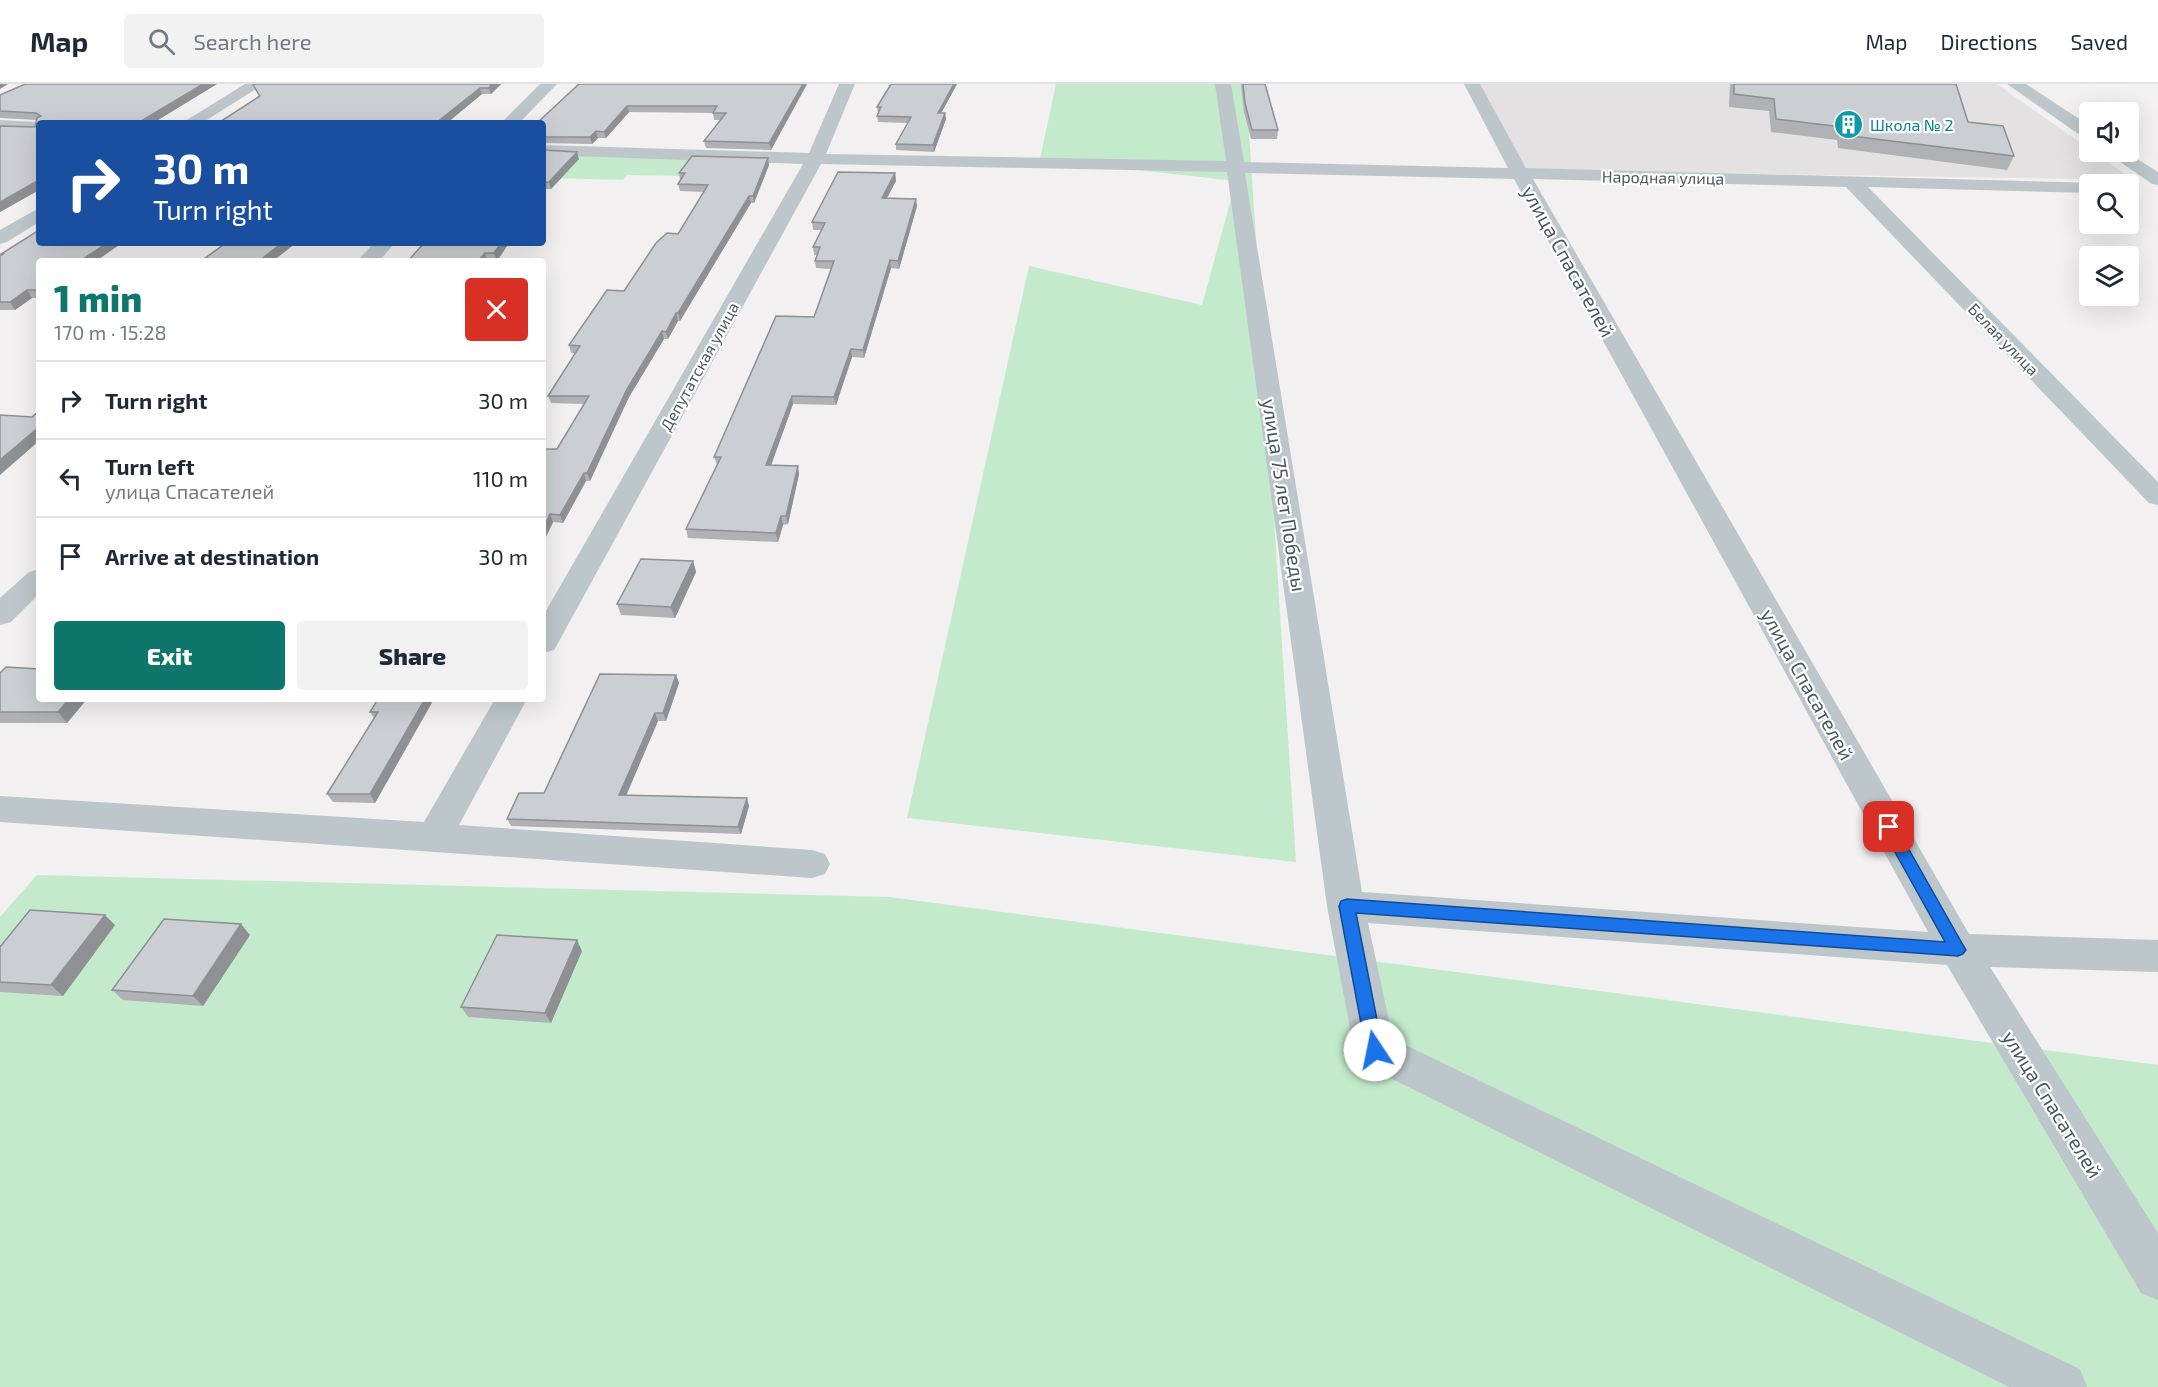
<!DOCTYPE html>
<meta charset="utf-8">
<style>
:root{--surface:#fff;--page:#f2f2f3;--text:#1f2937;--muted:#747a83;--line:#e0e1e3;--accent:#0f766e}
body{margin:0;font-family:"Exo 2",sans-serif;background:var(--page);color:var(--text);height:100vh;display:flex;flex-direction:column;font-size:22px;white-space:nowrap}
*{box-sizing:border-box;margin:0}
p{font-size:20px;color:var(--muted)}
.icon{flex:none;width:33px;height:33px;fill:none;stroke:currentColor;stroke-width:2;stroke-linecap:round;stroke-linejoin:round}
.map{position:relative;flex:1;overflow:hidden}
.panel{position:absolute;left:36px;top:174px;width:510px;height:444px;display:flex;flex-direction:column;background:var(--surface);border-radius:6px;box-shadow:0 6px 24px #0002}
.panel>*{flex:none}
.hud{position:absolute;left:36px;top:36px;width:510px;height:126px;border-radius:6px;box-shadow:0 6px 24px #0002;background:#1a4fa0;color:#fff;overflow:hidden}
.fabs{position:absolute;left:2079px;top:18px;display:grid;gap:12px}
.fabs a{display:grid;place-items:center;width:60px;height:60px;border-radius:6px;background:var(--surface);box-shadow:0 6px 24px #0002;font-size:30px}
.pin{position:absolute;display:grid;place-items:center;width:51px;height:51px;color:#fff;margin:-26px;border-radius:12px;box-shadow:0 3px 9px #0006}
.me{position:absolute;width:66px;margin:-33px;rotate:349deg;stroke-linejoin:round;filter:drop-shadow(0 0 4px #0008)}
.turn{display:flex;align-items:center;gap:21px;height:126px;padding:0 18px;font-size:27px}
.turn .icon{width:78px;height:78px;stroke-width:2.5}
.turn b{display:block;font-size:42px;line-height:51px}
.round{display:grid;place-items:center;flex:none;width:63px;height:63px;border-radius:6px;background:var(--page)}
.headline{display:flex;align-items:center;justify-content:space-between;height:102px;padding:0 18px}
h1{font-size:36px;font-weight:800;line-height:45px;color:var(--accent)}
.button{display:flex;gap:12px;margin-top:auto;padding:12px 18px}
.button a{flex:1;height:69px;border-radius:6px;background:var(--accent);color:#fff;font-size:24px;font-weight:800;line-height:69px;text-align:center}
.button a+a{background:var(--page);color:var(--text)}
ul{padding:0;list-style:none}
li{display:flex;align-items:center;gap:18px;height:78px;padding:0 18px;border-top:2px solid var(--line)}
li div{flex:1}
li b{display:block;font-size:22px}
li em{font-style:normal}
header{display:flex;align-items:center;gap:36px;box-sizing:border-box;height:84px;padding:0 30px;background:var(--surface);border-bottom:2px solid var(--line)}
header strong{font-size:28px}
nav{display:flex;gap:33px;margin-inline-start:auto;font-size:21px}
.search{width:420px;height:54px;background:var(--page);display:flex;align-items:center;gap:15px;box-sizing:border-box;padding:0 21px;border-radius:6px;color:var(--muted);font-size:22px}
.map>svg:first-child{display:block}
.education{fill:#e3e1e2}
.green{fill:#c3ebcb}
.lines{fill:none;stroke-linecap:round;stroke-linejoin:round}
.minor{fill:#bdc7cb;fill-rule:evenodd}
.wall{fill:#afb1b5}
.shaded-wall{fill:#8e9093}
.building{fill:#cbced2;stroke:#8e9093;stroke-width:1.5}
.route{fill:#1a73e8;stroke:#114b97;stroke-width:1.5}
.labels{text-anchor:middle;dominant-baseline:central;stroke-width:4.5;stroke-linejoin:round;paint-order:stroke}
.far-culture-label{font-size:16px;fill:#0d838f;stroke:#fff;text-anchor:start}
.far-street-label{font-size:16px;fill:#4a565c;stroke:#fff}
.street-label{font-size:20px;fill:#4a565c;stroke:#fff}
</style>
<header>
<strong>Map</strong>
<div class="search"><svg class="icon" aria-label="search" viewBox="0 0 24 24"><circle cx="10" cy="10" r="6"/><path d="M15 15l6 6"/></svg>Search here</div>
<nav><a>Map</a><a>Directions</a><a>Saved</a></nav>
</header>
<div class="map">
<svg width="2158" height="1303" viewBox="0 0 2158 1303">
<rect width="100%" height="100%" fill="#f2f0f0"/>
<path class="education" d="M1479 0H1997L2089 65 2090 68H2093L2134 96 1527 86Z"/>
<path class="green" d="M1056 0H1246L1296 778 907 734 1029 182 1202 221 1236 97 1040 75Z
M577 70 711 75 690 92 627 91 623 96 555 94Z
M37 791 889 813 2158 981V1303H0V833Z"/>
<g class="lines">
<path class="minor" d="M245 0H264L202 39H182Z
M540 0H557L519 39H501Z
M839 0H855L826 70 1226 77 1215 0H1231L1244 78 1508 84 1464 0H1480L1526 84 2097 99 2090 100V109L1868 103 2158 398V421L2149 419 1846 103 1533 95 1969 850 2158 856V888L1990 883 2158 1149V1216L2141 1209 1947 881 1368 839 1393 955 2080 1285 2087 1303H2009L1360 979 1354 966 1327 822 1227 88 821 80 558 559 554 566 543 569V532L803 80 543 71V61L809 69ZM1245 89 1514 95 1928 848 1362 808Z
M2007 0H2026L2090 42V55L2084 54Z
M0 36 39 38 43 39H39V48L0 46Z
M2106 68H2126L2158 88V101L2152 100Z
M39 124V138L7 158 0 160V146Z
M374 159H395L379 177H357Z
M39 485V510L11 538 0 541V514L29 488Z
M495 615H527L459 741 812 766 825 770 830 780 825 790 812 794 0 738V712L424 738Z"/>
</g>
<path class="wall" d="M25 0H217L153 39H39V106L0 128V42L35 43 37 36 0 34V11Z
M255 0H501L491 10H482L447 39H218L259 12 253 1Z
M579 0H807L771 66 706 64 704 57 721 36H714L713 29 629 28 606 54H598L592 60 543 59V39Z
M891 0H957L941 29H945L946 35 934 68 896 66V60L908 39 878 38 877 32 878 29 877 23Z
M1241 0H1265L1278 46 1277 55H1251L1244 28Z
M1730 0H1956L1968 38 2014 72 2007 86 1838 64 1837 56 1771 48 1769 27 1729 23Z
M543 66 579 75 551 105H546L543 109Z
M768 74 769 81 754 119H751L680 237H678L668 255H664L629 313 590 397H586L563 439 553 438 543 459V365H557L584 320 551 319 548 312 575 269H571L569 261 624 207 678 150 704 108 680 107 678 100 680 96 679 89Z
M895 89 896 97 887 114 917 122 899 185 891 184 864 274 852 273 836 321 793 320 771 381 799 390 788 440 783 441 778 458 688 454 686 445 717 381 714 373 814 233 831 185 816 184 815 177 817 171H814L813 163 821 146H813L812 138Z
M39 159H122L96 177H39V214H32L15 226H0V172L2 171 1 170Z
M424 159H509L497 177H408Z
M693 477 696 488 675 534 621 531 617 520Z
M0 589 39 615H87L67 639H0Z
M676 591 679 599 666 637H658L626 711 749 722 741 750 511 742 507 735 544 709Z
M378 615H434L375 719 333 718 327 710 374 634 370 628Z
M115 841 63 912 0 908V863Z
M250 851 203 922 123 916 112 906Z
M582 867 551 939 468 933 461 923Z"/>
<path class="shaded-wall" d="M0 0H8L0 5Z
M203 0H217L153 39H138Z
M492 0H501L491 10 489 4Z
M803 0H807L771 66 769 59Z
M954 0H957L938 35V29Z
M480 4 482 10 447 39H436Z
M627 22 629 28 606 54 604 48Z
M945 29 946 35 934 68 933 61Z
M596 47 598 54 592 60 590 53Z
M577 68 579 75 551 105 549 98Z
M768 74 769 81 754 119 753 112Z
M895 89 896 97 883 121 882 114Z
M39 96V106L0 128V118Z
M543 98 546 105 543 109Z
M749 112 751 119 680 237 678 229Z
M916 115 917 122 899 185 898 177Z
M107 159H122L96 177H80Z
M282 159H296L273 177H259Z
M501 159H509L497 177 494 169Z
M485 169 487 177H478Z
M890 176 891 184 864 274 863 266Z
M27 206 32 214 15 226 10 218Z
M676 229 678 237 668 255 666 248Z
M662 247 664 255 629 313 590 397 587 389 627 305Z
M851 265 852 273 836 321 834 313Z
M792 312 793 320 768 390 766 381Z
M39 343V357L0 391V376Z
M798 382 799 390 788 440 786 432Z
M584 389 586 397 563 439 560 431Z
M550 430 553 438 543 459V444Z
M781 432 783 441 778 458 776 449Z
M693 477 696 488 675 534 671 523Z
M676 591 679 599 666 637 663 629Z
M69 615H87L67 639 58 628Z
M425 615H434L375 719 370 710Z
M655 629 658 637 623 719 619 711Z
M747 714 749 722 741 750 738 743Z
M105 831 115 841 63 912 51 901Z
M241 840 250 851 203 922 193 912Z
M577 856 582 867 551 939 545 929Z"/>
<path class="building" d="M25 0H203L138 39H39V96L0 118V42L35 43 37 34 41 32 36 29 0 27V11Z
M255 0H492L489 4H480L436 39H218L260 12 253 1Z
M579 0H803L769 59 704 57 726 29H713L717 22H627L604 48 596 47 590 53H543V39H537Z
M891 0H954L938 29H945L933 61 896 60 911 33 877 32 881 23H877Z
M1243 0H1265L1278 46H1252L1245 19Z
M1734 0H1956L1968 38 2003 42 2014 72 1843 51 1842 43 1776 35 1774 15 1734 10Z
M543 66 577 68 549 98 543 99Z
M692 72 768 74 753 112H749L678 229H676L666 248 662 247 627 305 587 389H584L560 431 550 430 543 444V390L544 388H543V365H557L589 312H548L580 262 569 261 607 206 624 207 656 159 667 149 678 150 708 101 678 100 685 89H679Z
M838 88 895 89 882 114 916 115 898 177 890 176 863 266 851 265 834 313 792 312 766 381 798 382 786 432H781L776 449 686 445 721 373H714L776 232 814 233 834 177H815L820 163H813L825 139 812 138Z
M39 146V159H107L80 177H39V205L37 206H27L10 218H0V172L3 170H1Z
M226 159H282L259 177H201Z
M424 159H501L494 169H485L478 177H408Z
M39 327V343L0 376V331L32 333Z
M641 475 693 477 671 523 617 520Z
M6 583 39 585V615H69L58 628H0V589Z
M600 590 676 591 663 629H655L619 711 747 714 738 743 507 735 519 709H544Z
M378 615H425L370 710H327L378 628H370Z
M30 826 105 831 51 901 0 898V863Z
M164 835 241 840 193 912 112 906Z
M497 851 577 856 545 929 461 923Z"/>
<path class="route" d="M1889 737 1894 739 1963 861 1966 866 1963 870 1958 872 1356 829 1383 966 1381 971 1375 974 1369 971 1366 966 1339 822 1341 817 1347 815 1945 858 1881 743 1883 739Z"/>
<defs>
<symbol id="building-disc" viewBox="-11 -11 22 22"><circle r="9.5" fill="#0f9aa8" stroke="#fff"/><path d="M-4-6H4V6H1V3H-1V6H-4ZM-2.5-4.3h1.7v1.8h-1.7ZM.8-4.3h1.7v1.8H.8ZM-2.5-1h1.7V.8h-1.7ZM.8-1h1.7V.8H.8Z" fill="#fff"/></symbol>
</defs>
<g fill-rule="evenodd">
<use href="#building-disc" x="1832" y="24" width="33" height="33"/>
</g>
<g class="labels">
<g class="far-culture-label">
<text x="1870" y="40">Школа № 2</text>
</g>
<g class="far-street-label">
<text transform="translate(1663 93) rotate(1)">Народная улица</text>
<text transform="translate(2004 255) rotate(46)">Белая улица</text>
<text transform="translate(699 282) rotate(-61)">Депутатская улица</text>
</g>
<g class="street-label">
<text transform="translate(1569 177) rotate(61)">улица Спасателей</text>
<text transform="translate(1285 411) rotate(81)">улица 75 лет Победы</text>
<text transform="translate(1808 600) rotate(61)">улица Спасателей</text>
<text transform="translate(2053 1020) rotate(58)">улица Спасателей</text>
</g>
</g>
</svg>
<div class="fabs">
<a><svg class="icon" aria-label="sound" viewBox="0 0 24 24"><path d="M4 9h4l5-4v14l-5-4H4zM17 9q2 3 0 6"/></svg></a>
<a><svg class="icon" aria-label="search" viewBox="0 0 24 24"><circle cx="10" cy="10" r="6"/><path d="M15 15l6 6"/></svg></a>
<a><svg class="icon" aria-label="layers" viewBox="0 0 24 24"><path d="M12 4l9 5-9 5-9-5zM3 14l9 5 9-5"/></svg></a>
</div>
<div class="pin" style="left:1889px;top:743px;background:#d93025"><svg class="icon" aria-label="arrive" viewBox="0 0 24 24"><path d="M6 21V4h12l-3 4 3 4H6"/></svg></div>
<svg class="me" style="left:1375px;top:966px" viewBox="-20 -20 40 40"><circle r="19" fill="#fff"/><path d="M0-13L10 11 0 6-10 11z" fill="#1a73e8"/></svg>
<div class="hud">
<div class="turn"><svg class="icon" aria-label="right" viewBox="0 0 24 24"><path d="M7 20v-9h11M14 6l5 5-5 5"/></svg><div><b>30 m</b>Turn right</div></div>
</div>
<section class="panel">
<div class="headline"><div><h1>1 min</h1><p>170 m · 15:28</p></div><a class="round" style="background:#d93025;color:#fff"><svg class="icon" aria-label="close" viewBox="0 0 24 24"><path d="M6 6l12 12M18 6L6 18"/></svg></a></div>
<ul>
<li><svg class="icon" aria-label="right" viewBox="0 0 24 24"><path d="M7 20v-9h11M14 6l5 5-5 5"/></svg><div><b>Turn right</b></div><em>30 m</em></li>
<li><svg class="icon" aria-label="left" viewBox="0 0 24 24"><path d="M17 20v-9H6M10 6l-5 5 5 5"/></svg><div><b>Turn left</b><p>улица Спасателей</p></div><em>110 m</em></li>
<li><svg class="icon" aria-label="arrive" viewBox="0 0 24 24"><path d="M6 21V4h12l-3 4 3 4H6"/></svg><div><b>Arrive at destination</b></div><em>30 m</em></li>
</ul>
<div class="button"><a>Exit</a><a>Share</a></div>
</section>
</div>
